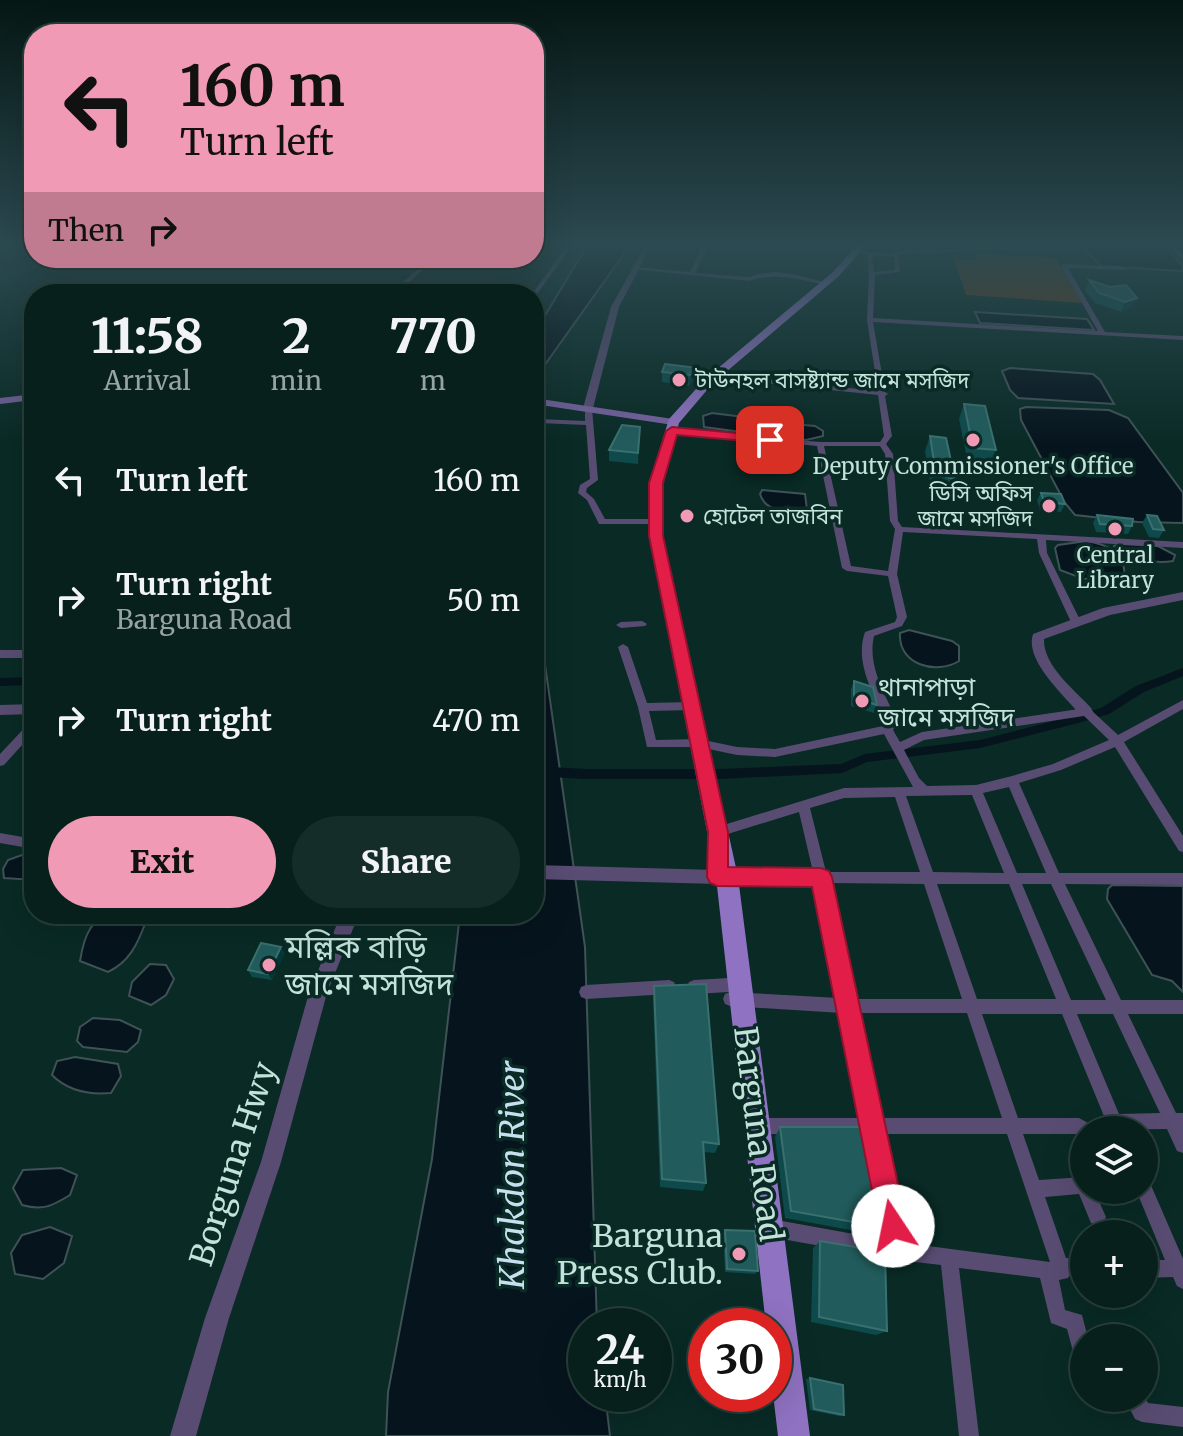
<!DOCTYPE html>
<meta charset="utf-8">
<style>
:root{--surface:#07201c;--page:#152d29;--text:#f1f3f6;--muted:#98a3a3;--line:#283e3b;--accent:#f09ab5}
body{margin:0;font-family:Merriweather,"Noto Sans Bengali",serif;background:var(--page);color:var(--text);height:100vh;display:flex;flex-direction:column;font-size:30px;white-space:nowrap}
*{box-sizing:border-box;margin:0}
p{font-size:26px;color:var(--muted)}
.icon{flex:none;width:44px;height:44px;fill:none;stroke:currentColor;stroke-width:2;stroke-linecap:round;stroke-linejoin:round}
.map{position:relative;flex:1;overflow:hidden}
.details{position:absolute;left:24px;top:284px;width:520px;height:640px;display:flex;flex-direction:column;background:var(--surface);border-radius:32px;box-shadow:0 8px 32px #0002,0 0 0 2px var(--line)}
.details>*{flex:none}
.top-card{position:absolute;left:24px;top:24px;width:520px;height:244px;border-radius:32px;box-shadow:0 8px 32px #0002,0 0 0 2px var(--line);background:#f09ab5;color:#111;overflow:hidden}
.fabs{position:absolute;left:1070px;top:1116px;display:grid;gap:16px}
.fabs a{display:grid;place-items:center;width:88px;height:88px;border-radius:50%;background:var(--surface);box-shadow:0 8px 32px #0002,0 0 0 2px var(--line);font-size:40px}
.speed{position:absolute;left:568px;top:1308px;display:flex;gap:16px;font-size:40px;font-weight:700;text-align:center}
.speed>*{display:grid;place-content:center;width:104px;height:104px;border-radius:50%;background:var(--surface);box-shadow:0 8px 32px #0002,0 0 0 2px var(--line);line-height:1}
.speed small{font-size:20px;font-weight:400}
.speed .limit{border:12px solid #d22;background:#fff;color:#111}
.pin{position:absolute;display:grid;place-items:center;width:68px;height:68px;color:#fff;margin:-34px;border-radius:16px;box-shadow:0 4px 12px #0006}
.me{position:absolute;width:88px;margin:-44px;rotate:349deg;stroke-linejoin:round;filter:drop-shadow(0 0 6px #0008)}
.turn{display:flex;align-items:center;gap:28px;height:168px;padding:0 24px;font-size:36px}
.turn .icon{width:104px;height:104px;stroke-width:2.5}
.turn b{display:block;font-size:56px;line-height:68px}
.then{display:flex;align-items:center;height:76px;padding:0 24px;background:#0003;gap:16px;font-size:30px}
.eta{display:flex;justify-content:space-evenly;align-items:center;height:136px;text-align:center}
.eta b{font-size:48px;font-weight:800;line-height:56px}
.cta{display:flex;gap:16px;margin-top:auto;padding:16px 24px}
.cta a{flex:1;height:92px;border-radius:48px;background:var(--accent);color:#111;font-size:32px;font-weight:800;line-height:92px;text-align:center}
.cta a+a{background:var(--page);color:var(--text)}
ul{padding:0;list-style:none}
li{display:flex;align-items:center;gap:24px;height:120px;padding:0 24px}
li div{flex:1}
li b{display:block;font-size:30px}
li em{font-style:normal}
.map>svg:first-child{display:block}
.green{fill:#633a15}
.water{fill:#06141d;stroke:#3f5256;stroke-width:2}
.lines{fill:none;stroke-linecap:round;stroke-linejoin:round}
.canal{fill:#06141d;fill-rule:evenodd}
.minor{fill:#594c72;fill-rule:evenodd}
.tertiary{fill:#594c72;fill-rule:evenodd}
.secondary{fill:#77619f;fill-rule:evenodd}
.primary{fill:#8f72c1;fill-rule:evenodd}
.wall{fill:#0e4a4c}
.shaded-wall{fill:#043736}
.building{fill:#215b5b;stroke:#3a706f;stroke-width:2}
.route{fill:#e11d48;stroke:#92132f;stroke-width:2}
.poi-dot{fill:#f09ab5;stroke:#092a25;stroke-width:3}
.labels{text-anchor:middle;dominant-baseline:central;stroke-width:7;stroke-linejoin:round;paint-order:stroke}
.far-poi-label{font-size:22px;fill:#c3e2da;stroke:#092a25;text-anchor:start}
.poi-label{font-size:26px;fill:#c3e2da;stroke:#092a25;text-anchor:start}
.near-poi-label{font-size:32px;fill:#c3e2da;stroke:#092a25;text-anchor:start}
.near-street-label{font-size:32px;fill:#c3e2da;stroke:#092a25}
.near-water-label{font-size:34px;font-style:italic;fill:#c8dff0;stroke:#092a25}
</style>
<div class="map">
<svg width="1183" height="1436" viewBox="0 0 1183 1436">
<rect width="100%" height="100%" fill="#092a25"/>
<path class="green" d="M975 253 1056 258 1082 303 966 295 954 259 977 260Z"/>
<path class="water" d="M588 244H631L534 380V334Z
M1091 244 1165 246 1183 266V271L1101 266 1086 250Z
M975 312 1087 319 1094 330 980 323Z
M1010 368 1093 374 1100 380 1114 404 1018 398 1010 390 1002 371Z
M1026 407 1109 410 1128 418 1183 493V523L1138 522 1075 515 1065 503 1021 420 1020 409Z
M712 413 768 420 764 435 704 427 703 416Z
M781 423 815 426 823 431V436L806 440 774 436 775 424Z
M762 490 805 494 807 510C789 511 766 514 760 494Z
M1087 541C1105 544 1127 553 1124 575L1084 579 1060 570 1055 548 1058 545Z
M1120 544 1158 546 1175 555 1173 561C1155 564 1131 559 1115 550L1114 546Z
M534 587 585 947 597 1326H586V1394H605L610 1436H386L388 1392 432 1159 460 914H534Z
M909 630 952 641 959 646V661C936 675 898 665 900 633Z
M22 855 34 856V880L4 878 3 869 8 860Z
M1112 885 1183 886V992L1172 981 1152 975 1107 899 1108 889Z
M118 914 135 917 145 924C137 945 129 962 108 972L80 961C84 936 91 915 118 914Z
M150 964 166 965 174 979 166 995 151 1005 129 996 132 982Z
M93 1018 120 1020 141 1030 138 1042 127 1052 83 1047 77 1041 80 1027Z
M75 1057 118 1064 121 1076 111 1093C89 1095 68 1091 52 1075L57 1061Z
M61 1168 77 1175 70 1195C52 1206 43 1211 22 1205L13 1188 23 1170Z
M50 1227 72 1236 64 1263 43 1279 15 1274 11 1253 22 1235Z"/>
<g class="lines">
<path class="canal" d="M1183 668V676L1144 692 1109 714 1078 723 980 748 867 762 842 773 720 779H585L534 776V766L585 769H720L841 764 865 754 980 740 1078 715 1101 708 1136 686Z
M34 677V685L0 686V678Z"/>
<path class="minor" d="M568 244H574L534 298V294H532Z
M699 244H705L706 252 695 273 749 277 758 274 777 272 796 275 828 283 825 285C799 279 775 272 749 281L632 269 635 267 690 272 700 252Z
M893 244H899V251L1008 246 1023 244 1009 250 899 254 900 272 875 275 873 318 1098 331 1061 266 1064 264 1125 267 1127 270 1068 268 1105 332 1183 336V340L873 322 885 392 888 394 885 396 892 436 886 444 893 454 898 521 902 527 1183 542V548L1046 540 1047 553 1081 622 1076 625 1071 622 1039 553 1037 539 903 532 897 574 907 617 902 626 874 636C867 667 886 695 898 723L893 730 900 742 922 732 1086 708 1090 709 1118 735 1183 700V709L1124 742 1183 836V852L1179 851 1115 747 1061 770 1019 783 1059 873H1183V885L1065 884 1121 1000H1183V1014H1128L1176 1113H1183V1153L1177 1151 1167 1129 1084 1130V1138L1076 1134H1023L1039 1180 1084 1177V1190H1094L1106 1217 1103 1223 1097 1226 1091 1223 1079 1194 1045 1197 1066 1258 1084 1259V1277L1069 1276 1068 1278 1059 1280 1065 1310 1082 1315 1088 1338H1084V1368L1077 1366 1067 1329 1051 1323 1040 1278 959 1268 979 1436H959L941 1265 898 1260 771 1237 765 1234 762 1228 765 1222 771 1219 887 1240 866 1134H757L751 1132 749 1126 751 1120 757 1118H863L842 1013 730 1006 725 1004 723 999 725 994 730 992 839 998 816 883H726L721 881 720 877 721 873 726 871 813 872 799 812 718 837 714 836 712 832 714 828 844 788 913 787 884 734 775 757 737 755 699 747H647L638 707 618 647 623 644 628 647 647 703 692 702 697 706 692 710 649 711 656 740 699 739 737 747 775 749 883 726 886 722C874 694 854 663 865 632L895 622 897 617 888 576 847 571 842 568 817 446 672 433 668 431 672 429 766 437 767 421 771 419 775 421 774 438 820 442H880L884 436 878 395 716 378 713 376 716 374 878 391 867 320 869 274 867 255 855 252 858 250 894 254ZM872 256 894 257 895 270 874 272ZM824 446H880L885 454 890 521 895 529 888 571 851 566ZM1084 716 1109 740 1053 764 1012 776 976 785 927 786 919 778 904 750 924 740ZM1009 787 1046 873H1017L983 793ZM972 795 1004 873 933 872 906 796ZM895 797 920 872H826L810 808 844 798ZM829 883 924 884 962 999H853ZM937 884H1009L1056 999H977ZM1022 884H1051L1106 1000H1071ZM856 1013H967L1002 1118H879ZM982 1014H1062L1106 1121 1088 1123 1079 1118H1018ZM1077 1014H1113L1160 1113 1119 1114ZM882 1134H1007L1050 1262 905 1243Z
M1177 244H1183V246L1178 245Z
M430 258H436L396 294H390Z
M585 406 592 408 598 480 587 488 586 492 594 499 605 519H655L659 522 658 524H599L587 500 578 493 580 485 590 479 586 425 539 423 535 421 539 419 585 421Z
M642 621 647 624 645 626 621 628 616 625 621 622Z
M0 650H34V658H0Z
M34 721V732L4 765 0 766V754L30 722Z
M0 833 34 839V849L0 843Z
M729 978 734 980 736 985 734 990 729 992 694 994 689 992 687 987 689 982 694 980Z
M669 980 674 982 676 987 674 992 669 994 586 999 581 997 579 992 581 987 586 985Z
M1144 1181 1150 1183 1183 1259V1289L1177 1286 1173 1277 1144 1278V1260H1165L1136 1190H1144Z
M1144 1396 1148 1403 1183 1407V1427L1142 1422 1135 1419 1130 1409 1118 1405 1115 1398H1144Z"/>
<path class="tertiary" d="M646 244H652L619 307 593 408 585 410 583 408 611 307Z
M1167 244H1174L1183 255V261Z
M1183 592V600L1110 615 1044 639C1043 666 1075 690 1091 708L1093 712 1091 716H1081C1065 696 1024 661 1033 634L1103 608Z
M34 704V714L0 715V705Z
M534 865 717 870 723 872 725 877 723 882 717 884 534 879Z
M341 914H359L327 993 281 1162 229 1318 196 1436H170L205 1318 261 1162 309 993Z"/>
<path class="secondary" d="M34 394V400L0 404V398Z
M534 398 673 419 678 422 673 425 534 404Z"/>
<path class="primary" d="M858 244H867L839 276 713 383 679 423 663 483V536L738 877 810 1436H778L773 1394 774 1326H766L716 877 649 536V483L669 419 705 379 833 272Z"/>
</g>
<path class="wall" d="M1089 280 1132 307 1121 312 1095 303 1085 290Z
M697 368 696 378 689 386 662 382V372Z
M964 404 996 450 990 465 968 463 959 419Z
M640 427 638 464 609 461V450Z
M930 436 955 479 950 493 931 489 925 451Z
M1041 493 1065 504 1061 512 1040 510 1037 500Z
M1097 515 1132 526 1128 534 1096 532 1093 523Z
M1147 515 1164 530 1159 538 1149 537 1142 523Z
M854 681 877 705 874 713 851 706V689Z
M285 953 272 980 252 977 248 970Z
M654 986 719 1144 715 1153 704 1152 706 1183 703 1191 660 1187 653 999Z
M780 1127 893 1229 883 1236 785 1218 775 1137Z
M725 1230 758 1271 755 1274 725 1272 723 1233Z
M820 1241 887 1331 876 1335 811 1322 813 1248Z
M810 1378 844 1415 839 1416 810 1410 806 1379Z"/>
<path class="shaded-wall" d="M1137 298 1132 307 1121 312 1125 302Z
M697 368 696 378 689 386 690 375Z
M281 947 285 953 272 980 268 974Z"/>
<path class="building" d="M1089 280 1110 287 1126 285 1137 298 1125 302 1099 293Z
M665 364 697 368 690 375 662 372Z
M964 404 985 406 996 450 973 448Z
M622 425 640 427 638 453 609 450Z
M930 436 946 438 955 479 936 475Z
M1041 493 1061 494 1065 504 1044 502Z
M1097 515 1133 519 1132 526 1100 524Z
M1147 515 1157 516 1164 530 1153 529Z
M854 681 873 687 877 705 854 698Z
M261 943 281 947 268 974 248 970Z
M706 984 719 1144 703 1142 706 1183 662 1179 654 986Z
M780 1127H872L893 1229 791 1211Z
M725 1230 755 1231 758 1271 727 1269Z
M820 1241 885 1252 887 1331 819 1317Z
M810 1378 843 1385 844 1415 814 1409Z"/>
<linearGradient id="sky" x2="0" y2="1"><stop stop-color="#051714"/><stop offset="0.55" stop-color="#2c4a51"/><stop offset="1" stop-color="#2c4a51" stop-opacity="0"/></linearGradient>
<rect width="1183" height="445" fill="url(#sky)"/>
<path class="route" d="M672 427 770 436 776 440 770 443 677 435 663 483V536L728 832V867L821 868 829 871 832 877 907 1226 903 1236 893 1240 883 1236 879 1226 812 887 717 886 710 883 707 877 708 832 649 536V483L666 431Z"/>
<g class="poi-dot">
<circle cx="679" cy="380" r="8"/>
<circle cx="973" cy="440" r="8"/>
<circle cx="1049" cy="506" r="8"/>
<circle cx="687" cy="516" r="8"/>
<circle cx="1115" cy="529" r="8"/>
<circle cx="862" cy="701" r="8"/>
<circle cx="269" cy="965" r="8"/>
<circle cx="739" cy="1254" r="8"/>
</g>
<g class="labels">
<g class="far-poi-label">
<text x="695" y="380">টাউনহল বাসষ্ট্যান্ড জামে মসজিদ</text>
<text x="973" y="466" text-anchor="middle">Deputy Commissioner's Office</text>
<text x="1033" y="493" text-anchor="end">ডিসি অফিস<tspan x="1033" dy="25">জামে মসজিদ</tspan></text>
<text x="703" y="516">হোটেল তাজবিন</text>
<text x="1115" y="555" text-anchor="middle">Central<tspan x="1115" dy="25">Library</tspan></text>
</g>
<g class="poi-label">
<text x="878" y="686">থানাপাড়া<tspan x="878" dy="30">জামে মসজিদ</tspan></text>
</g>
<g class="near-poi-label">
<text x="285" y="947">মল্লিক বাড়ি<tspan x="285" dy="37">জামে মসজিদ</tspan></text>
<text x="723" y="1236" text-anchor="end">Barguna<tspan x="723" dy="37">Press Club.</tspan></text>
</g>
<g class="near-street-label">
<text transform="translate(758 1134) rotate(83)">Barguna Road</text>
<text transform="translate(233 1164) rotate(-72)">Borguna Hwy</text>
</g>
<g class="near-water-label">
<text transform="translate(512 1175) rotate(-90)">Khakdon River</text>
</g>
</g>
</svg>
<div class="fabs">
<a><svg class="icon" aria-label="layers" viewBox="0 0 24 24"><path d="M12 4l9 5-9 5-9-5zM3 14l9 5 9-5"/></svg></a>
<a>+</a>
<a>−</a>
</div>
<div class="speed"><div>24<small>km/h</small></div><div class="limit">30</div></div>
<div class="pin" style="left:770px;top:440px;background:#d93025"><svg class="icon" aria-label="arrive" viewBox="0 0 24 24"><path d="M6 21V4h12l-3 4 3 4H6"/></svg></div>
<svg class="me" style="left:893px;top:1226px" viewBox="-20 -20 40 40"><circle r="19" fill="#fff"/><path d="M0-13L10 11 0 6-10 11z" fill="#e11d48"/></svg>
<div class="top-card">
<div class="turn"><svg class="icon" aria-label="left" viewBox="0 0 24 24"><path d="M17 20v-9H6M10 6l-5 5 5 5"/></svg><div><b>160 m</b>Turn left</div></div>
<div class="then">Then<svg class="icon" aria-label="right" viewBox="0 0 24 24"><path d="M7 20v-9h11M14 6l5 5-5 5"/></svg></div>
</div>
<section class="details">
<div class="eta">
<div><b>11:58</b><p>Arrival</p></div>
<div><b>2</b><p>min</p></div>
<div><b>770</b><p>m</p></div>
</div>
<ul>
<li><svg class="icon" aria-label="left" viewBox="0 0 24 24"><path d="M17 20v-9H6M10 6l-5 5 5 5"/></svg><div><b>Turn left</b></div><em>160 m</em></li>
<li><svg class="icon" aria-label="right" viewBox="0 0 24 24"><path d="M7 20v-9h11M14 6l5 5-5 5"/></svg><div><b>Turn right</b><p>Barguna Road</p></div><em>50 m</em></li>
<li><svg class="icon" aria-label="right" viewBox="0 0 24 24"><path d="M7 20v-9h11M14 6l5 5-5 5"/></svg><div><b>Turn right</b></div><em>470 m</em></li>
</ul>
<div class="cta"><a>Exit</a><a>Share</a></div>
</section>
</div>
